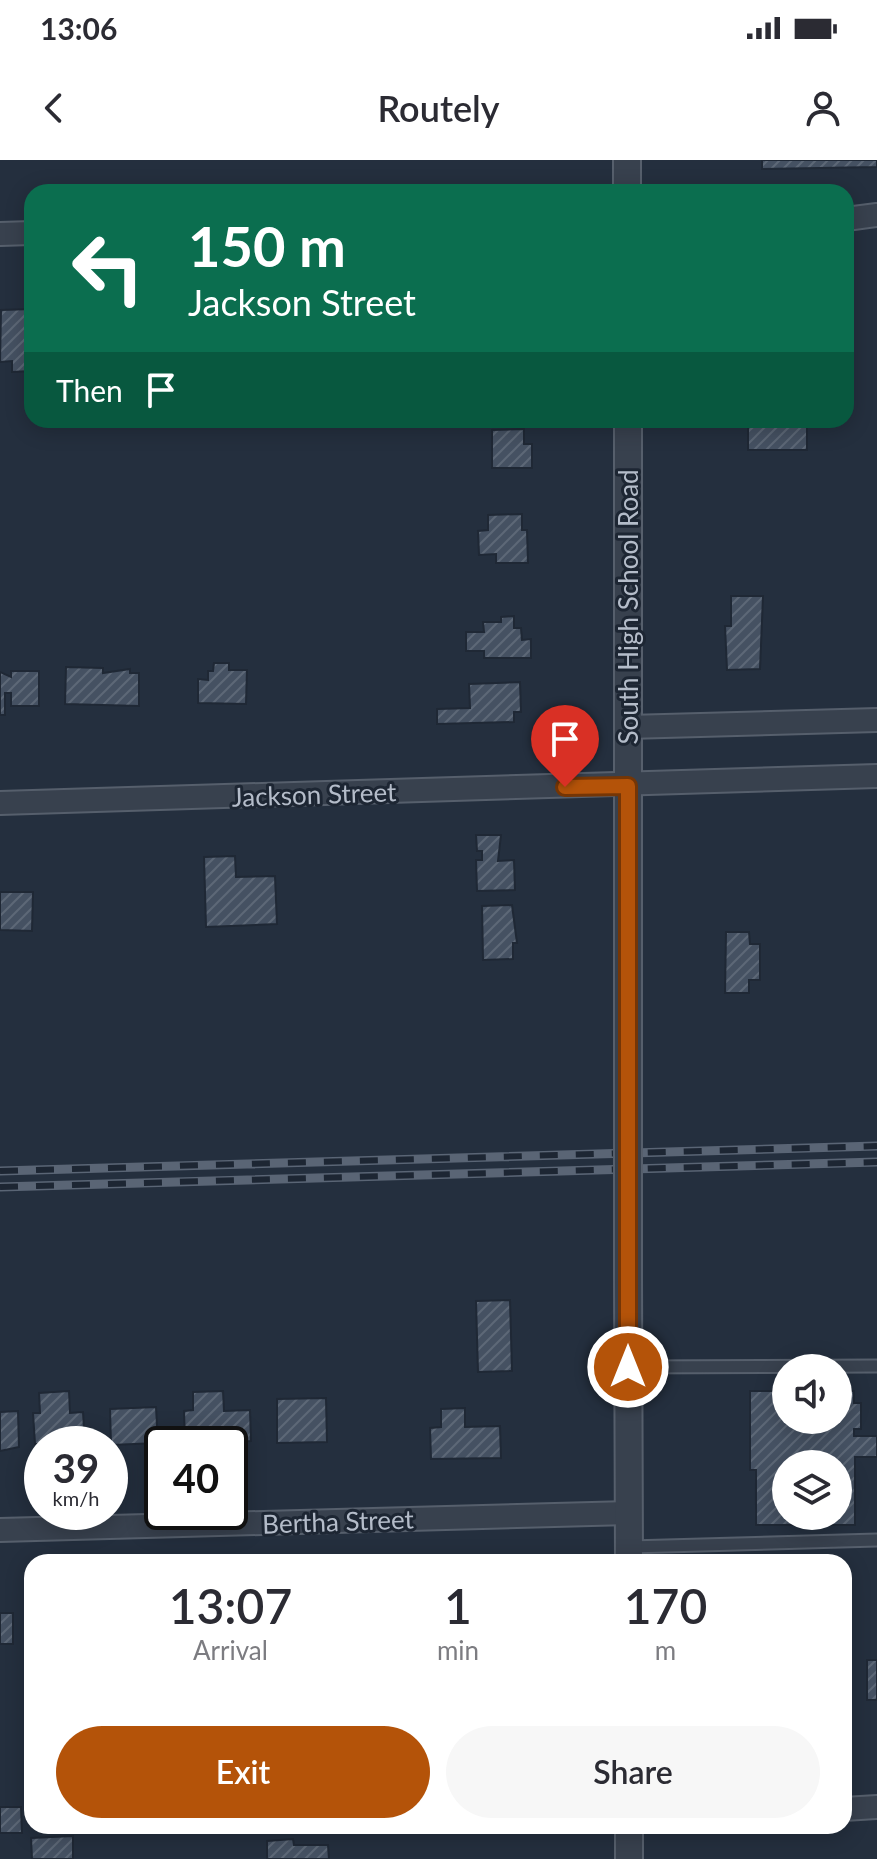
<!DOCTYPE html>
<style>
:root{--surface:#fff;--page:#f7f7f7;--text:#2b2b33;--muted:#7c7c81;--accent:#b45309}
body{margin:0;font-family:Lato,sans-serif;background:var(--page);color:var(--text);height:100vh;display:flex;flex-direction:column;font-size:30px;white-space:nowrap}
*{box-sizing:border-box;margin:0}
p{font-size:26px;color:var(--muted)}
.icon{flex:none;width:44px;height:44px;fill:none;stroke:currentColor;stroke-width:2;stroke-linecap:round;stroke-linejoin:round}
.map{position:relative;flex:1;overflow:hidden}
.drawer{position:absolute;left:24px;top:1394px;width:828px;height:280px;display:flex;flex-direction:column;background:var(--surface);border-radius:24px;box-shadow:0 4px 20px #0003}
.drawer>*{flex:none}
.hud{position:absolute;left:24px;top:24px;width:830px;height:244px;border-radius:24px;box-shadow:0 4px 20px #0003;background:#0b6e4f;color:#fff;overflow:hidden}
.fabs{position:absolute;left:772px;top:1194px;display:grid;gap:16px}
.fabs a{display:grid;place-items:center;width:80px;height:80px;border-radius:50%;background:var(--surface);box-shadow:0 4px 20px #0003;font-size:40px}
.speed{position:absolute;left:24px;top:1266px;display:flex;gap:16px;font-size:40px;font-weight:700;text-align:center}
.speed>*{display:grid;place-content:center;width:104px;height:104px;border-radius:50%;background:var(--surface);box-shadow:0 4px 20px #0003;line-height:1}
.speed small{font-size:20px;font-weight:400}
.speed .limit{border:4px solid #111;border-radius:12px;background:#fff;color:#111}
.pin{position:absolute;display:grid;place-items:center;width:68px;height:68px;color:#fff;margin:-82px -34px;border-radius:50% 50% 50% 0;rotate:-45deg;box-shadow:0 0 8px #0007}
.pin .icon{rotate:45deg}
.me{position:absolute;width:88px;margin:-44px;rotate:0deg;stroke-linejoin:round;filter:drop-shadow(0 0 6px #0008)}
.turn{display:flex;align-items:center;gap:28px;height:168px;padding:0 32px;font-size:36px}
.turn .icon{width:104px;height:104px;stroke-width:2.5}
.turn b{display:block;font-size:56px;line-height:68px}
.then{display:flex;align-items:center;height:76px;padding:0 32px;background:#0003;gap:16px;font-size:30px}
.eta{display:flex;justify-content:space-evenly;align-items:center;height:136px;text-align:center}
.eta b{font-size:48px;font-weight:600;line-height:56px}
.primary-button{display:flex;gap:16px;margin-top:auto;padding:16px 32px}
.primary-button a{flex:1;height:92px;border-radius:48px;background:var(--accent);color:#fff;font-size:32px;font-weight:600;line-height:92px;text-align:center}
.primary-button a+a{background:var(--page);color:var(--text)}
.status{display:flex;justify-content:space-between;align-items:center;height:56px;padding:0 40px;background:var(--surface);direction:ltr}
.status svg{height:22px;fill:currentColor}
header{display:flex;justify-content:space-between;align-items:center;height:104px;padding:0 32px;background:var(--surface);font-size:36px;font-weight:600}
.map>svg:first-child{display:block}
.building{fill:url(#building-hatch);stroke:#1f2835;stroke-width:2;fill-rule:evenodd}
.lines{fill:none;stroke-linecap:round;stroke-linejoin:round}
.service-casing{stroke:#565f6c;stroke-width:15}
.minor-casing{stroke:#565f6c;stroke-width:26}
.tertiary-casing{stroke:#565f6c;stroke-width:30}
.service{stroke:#38414e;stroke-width:11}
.minor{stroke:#38414e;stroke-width:22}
.tertiary{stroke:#38414e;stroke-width:26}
.rail-casing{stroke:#5a6575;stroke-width:9}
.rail{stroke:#1d2633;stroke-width:6;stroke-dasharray:18;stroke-linecap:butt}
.tertiary-bridge-casing{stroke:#565f6c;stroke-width:30;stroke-linecap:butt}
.tertiary-bridge{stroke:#38414e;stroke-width:26}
.route-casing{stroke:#753606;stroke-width:20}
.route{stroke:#b45309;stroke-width:14}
.labels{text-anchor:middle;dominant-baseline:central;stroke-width:6;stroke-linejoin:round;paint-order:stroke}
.street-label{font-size:26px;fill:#b4bcc9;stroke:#1d2633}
</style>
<div class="status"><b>13:06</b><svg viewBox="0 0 49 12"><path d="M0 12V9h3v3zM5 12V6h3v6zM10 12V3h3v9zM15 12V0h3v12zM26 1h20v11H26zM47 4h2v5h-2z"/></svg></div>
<header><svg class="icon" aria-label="back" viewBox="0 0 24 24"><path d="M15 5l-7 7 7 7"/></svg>Routely<svg class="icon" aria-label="person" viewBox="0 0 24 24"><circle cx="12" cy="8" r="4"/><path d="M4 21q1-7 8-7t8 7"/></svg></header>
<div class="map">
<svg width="877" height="1699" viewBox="0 0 877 1699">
<defs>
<pattern id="building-hatch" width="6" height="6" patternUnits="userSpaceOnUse" patternTransform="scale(2)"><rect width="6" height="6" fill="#455162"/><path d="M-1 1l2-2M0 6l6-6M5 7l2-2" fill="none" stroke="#5d6877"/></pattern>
</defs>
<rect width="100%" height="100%" fill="#242f3e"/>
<path class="building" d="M762 0H877V7L762 9Z
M32 149V211L12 212V201L0 202 1 150Z
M748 260H807V290H748Z
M524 269V284H532V308H492V270Z
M522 354V370H527L528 403H496V394L479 395 478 371 488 370V355Z
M731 436H763L760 509 727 510 725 466H731Z
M514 456V468H521L522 480 531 479V498H484V491H466V472H484L483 462H501V457Z
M214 503H229V510H247L246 544 198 543V519L208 520V511H213Z
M66 507 103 508V513L130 509V513H139V546L65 544Z
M11 511H39V546H11V533H5V555H0V512L11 517Z
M520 522 521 552H514V562L437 564V549L470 548 469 524Z
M476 675H501L498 701 514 700 515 730 477 731 476 700H482V691H477Z
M235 696 236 717 275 716 277 764 206 767 204 697Z
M0 732H33L32 771 0 770Z
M512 745 517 783H513V799L483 800 482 746Z
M726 772H749L750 784H760V820H749V833H725Z
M510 1140 512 1211 478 1212 476 1141Z
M69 1231 70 1253 83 1252 85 1284H35L33 1253H40L39 1233Z
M223 1231 224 1251 250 1250 251 1281 185 1283 184 1251 193 1250V1232Z
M750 1231H786V1260H838V1231H854V1243H861V1269H854V1276H877V1297H855V1365H756V1310H750ZM786 1304H838V1356H786Z
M326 1238 327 1282 277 1283V1239Z
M156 1247 158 1283 111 1285 110 1249Z
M465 1248V1267L500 1266 501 1298 431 1299 430 1268 441 1267V1249Z
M18 1251 19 1287 0 1291V1252Z
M0 1453H13V1484H0Z
M867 1500H877V1540H867Z
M0 1647H21L22 1673H0Z
M182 1666H208V1673H182Z
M458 1666H492L493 1672 458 1673Z
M73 1676V1699H32L31 1678Z
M293 1679 294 1685H328L329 1699H267V1681Z"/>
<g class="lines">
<defs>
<path id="service" d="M629 1207 877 1206
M630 1387 877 1380"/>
<path id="minor" d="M846 59 877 55
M0 74 32 73
M628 567 877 560
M0 643 877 616
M0 1370 629 1353
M844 1649 877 1647"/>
<path id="tertiary" d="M627 0V32
M628 260V818
M628 1118 629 1402
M629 1666V1699"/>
</defs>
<use href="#service" class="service-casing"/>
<use href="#minor" class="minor-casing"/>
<use href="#tertiary" class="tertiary-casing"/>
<use href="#service" class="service"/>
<use href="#minor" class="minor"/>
<use href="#tertiary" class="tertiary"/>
<defs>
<path id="rail" d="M0 1011 877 986
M0 1027 877 1002"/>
</defs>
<use href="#rail" class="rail-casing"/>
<use href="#rail" class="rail"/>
<defs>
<path id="tertiary-bridge" d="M628 818V1118"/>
</defs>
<use href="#tertiary-bridge" class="tertiary-bridge-casing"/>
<use href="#tertiary-bridge" class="tertiary-bridge"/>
</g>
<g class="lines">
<defs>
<path id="route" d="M565 627 628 626V1207"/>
</defs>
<use href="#route" class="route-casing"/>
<use href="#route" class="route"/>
</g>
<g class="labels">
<g class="street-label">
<text transform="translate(628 447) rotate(-90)">South High School Road</text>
<text transform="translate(314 634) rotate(-2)">Jackson Street</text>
<text transform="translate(338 1361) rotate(-2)">Bertha Street</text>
</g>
</g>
</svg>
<div class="fabs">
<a><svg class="icon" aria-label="sound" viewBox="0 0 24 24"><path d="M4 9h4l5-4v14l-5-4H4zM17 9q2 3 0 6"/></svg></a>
<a><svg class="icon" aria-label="layers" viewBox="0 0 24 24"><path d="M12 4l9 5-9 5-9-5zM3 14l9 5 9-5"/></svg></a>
</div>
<div class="speed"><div>39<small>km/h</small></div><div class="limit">40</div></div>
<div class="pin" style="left:565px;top:627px;background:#d93025"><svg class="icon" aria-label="arrive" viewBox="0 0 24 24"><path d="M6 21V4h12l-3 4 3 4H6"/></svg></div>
<svg class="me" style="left:628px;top:1207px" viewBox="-20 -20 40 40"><circle r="17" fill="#b45309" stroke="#fff" stroke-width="3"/><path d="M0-11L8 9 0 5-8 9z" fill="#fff"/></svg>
<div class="hud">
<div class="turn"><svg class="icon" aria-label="left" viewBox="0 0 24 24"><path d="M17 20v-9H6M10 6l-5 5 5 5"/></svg><div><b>150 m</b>Jackson Street</div></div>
<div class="then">Then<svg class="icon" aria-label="arrive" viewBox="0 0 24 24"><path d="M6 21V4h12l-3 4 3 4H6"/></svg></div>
</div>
<section class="drawer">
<div class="eta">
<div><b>13:07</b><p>Arrival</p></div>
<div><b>1</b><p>min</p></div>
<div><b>170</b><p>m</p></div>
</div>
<div class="primary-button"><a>Exit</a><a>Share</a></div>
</section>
</div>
